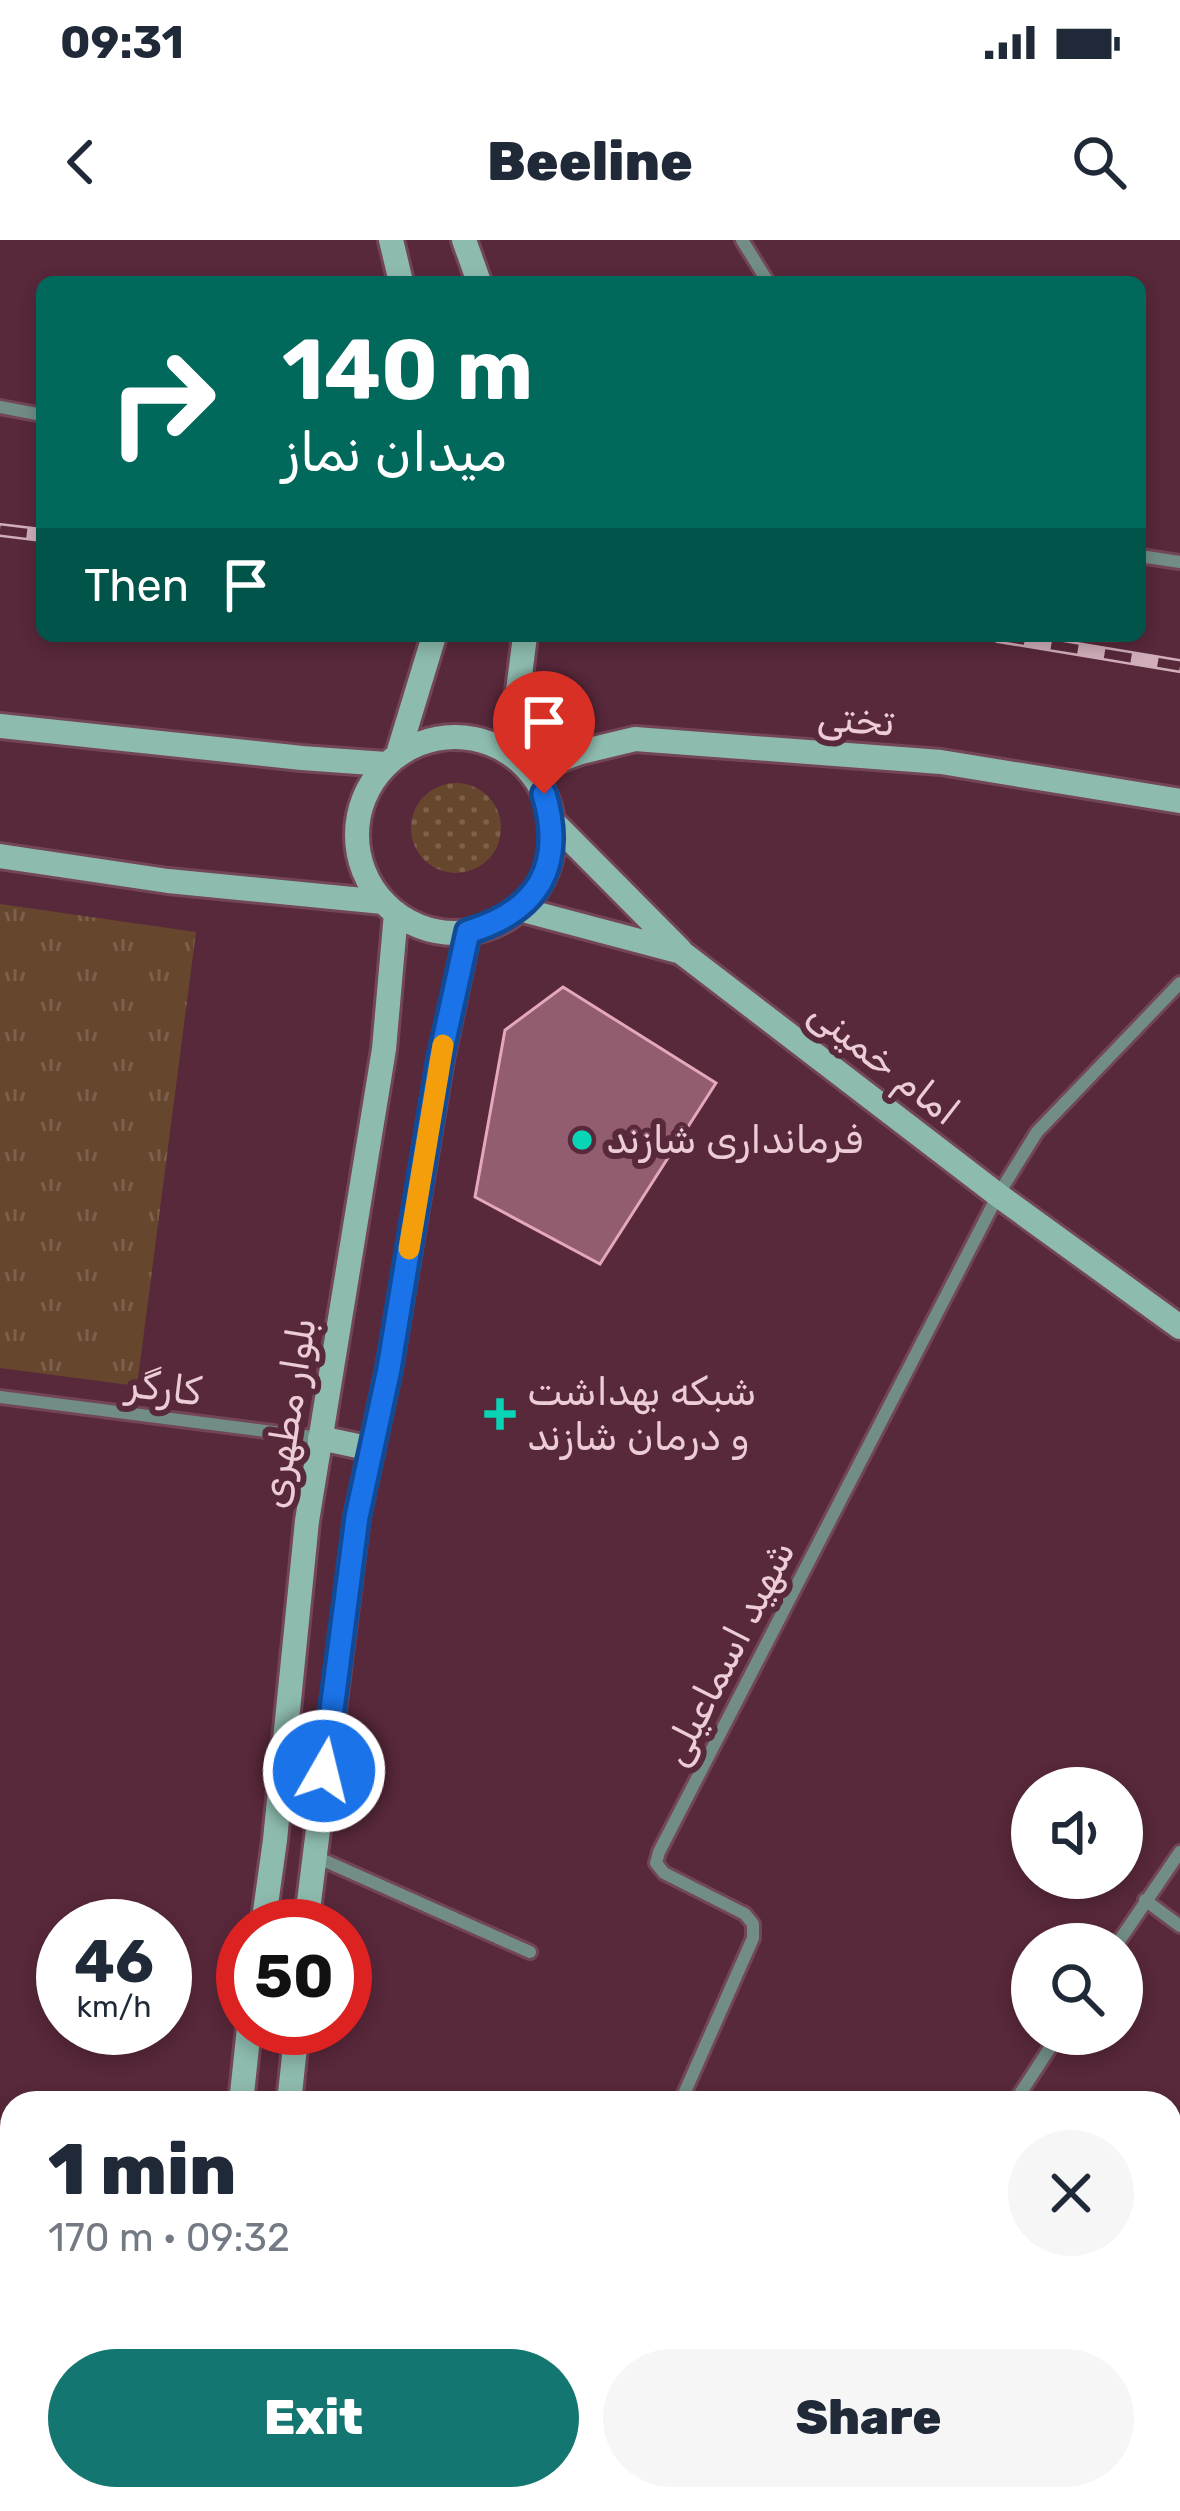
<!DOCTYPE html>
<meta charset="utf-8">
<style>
:root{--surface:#fff;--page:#f6f6f7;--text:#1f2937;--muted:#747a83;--accent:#147670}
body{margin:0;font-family:Rubik,Vazirmatn,sans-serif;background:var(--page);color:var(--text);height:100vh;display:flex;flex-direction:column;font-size:45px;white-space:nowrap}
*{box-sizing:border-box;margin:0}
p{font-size:39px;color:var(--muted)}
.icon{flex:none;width:66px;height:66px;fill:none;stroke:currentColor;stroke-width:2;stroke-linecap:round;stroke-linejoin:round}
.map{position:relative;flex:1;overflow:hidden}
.details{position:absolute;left:0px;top:1851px;width:1182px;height:420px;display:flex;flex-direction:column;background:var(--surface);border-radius:36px 36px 0 0;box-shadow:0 6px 18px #0003}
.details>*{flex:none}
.banner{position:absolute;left:36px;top:36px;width:1110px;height:366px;border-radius:18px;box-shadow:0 6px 18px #0003;background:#00695c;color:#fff;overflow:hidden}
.fabs{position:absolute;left:1011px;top:1527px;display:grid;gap:24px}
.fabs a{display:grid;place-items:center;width:132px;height:132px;border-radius:50%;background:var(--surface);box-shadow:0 6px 18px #0003;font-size:60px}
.speed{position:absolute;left:36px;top:1659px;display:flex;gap:24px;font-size:60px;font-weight:700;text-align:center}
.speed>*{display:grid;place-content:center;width:156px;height:156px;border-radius:50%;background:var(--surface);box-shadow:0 6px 18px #0003;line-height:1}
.speed small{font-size:30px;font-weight:400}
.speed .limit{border:18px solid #d22;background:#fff;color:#111}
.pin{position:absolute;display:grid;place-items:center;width:102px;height:102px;color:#fff;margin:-123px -51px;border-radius:50% 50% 50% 0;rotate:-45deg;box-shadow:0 0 12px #0007}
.pin .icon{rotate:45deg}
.me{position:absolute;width:132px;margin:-66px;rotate:8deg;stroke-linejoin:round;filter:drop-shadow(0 0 9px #0008)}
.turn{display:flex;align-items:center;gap:42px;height:252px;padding:0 48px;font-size:54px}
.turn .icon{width:156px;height:156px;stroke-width:2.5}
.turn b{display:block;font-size:84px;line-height:102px}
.then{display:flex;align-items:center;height:114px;padding:0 48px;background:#0003;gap:24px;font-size:45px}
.round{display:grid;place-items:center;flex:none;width:126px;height:126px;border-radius:63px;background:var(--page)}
.overview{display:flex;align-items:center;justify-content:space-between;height:204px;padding:0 48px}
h1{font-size:72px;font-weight:800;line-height:90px}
.action{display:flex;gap:24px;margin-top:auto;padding:24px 48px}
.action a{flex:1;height:138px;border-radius:72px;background:var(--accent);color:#fff;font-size:48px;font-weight:800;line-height:138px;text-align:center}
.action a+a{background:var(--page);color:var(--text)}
.status{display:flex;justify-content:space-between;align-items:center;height:84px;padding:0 60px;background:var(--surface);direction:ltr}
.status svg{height:33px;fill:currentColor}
header{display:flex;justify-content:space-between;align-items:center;height:156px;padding:0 48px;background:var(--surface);font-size:54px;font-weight:800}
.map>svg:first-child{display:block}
.grass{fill:url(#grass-dots)}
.park{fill:url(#park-tufts)}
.building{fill:#935d70;stroke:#e4a7bc;stroke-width:3}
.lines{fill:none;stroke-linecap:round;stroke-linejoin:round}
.street-casing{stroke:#734657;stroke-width:18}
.secondary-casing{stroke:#734657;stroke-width:30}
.street{stroke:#718d85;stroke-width:12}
.secondary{stroke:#8ebbaf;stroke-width:24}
.rail-casing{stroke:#d1afba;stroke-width:14}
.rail{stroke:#58283b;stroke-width:9;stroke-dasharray:27;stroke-linecap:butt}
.route-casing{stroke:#114b97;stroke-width:30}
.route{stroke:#1a73e8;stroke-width:21}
.slow{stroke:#f59e0b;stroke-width:21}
.poi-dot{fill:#07d5b6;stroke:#58283b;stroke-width:4.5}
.labels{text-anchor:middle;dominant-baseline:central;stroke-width:12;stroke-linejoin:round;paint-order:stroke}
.street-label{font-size:39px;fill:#ecccd6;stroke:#58283b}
.poi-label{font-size:39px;fill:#ecccd6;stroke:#58283b;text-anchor:start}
</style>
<div class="status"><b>09:31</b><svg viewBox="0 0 49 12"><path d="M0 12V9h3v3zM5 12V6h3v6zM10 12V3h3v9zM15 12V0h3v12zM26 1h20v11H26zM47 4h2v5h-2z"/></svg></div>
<header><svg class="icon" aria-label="back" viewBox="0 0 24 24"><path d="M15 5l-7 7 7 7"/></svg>Beeline<svg class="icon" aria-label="search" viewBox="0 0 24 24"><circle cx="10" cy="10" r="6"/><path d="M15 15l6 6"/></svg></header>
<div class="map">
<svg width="1180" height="2271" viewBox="0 0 1180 2271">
<defs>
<pattern id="grass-dots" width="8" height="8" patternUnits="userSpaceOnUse" patternTransform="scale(3)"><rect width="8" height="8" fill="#67462e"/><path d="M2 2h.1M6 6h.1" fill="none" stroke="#7d604c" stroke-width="1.8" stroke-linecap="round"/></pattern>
<pattern id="park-tufts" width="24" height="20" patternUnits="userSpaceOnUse" patternTransform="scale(3)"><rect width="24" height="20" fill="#67462e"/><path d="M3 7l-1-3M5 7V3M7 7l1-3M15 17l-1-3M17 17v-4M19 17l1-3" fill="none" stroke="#7d604c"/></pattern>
</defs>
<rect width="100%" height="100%" fill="#58283b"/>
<path class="grass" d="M411 588a45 45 0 1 1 90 0a45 45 0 1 1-90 0Z"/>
<path class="park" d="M0 664 196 692 137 1146 0 1128Z"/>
<path class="building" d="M563 747 716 843 600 1024 475 957 505 790Z"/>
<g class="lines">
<defs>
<path id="street" d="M742 0 768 42
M0 167 42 175
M1140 316 1180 322
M0 1157 320 1198
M314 1616 530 1712
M1145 1660 1180 1686
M1117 1704 1180 1612
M680 1863 753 1698V1684L745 1674 664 1633 656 1623 659 1612 998 955 1037 892 1180 743
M1014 1863 1059 1794
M1170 1977 1180 1983
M267 2259 300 2271
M848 2259 851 2271
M948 2259 964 2271"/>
<path id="secondary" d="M391 0 401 42
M464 0 479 42
M0 486 302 518 386 524
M357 595a98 98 0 1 1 196 0a98 98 0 1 1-196 0Z
M398 514 434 396
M510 514 525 396
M529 531 581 512 635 499 941 522 1180 561
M551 580 680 710
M0 616 168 641 383 662
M519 669 681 712 998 955 1180 1087
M320 1198 372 1209
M263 1686 275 1600 307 1281 384 809 396 673
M306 1686 357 1277 389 1129 441 819 468 692
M241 1863 249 1788
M289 1863 297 1788
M196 2271 198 2259
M244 2271 246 2259"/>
</defs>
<use href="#street" class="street-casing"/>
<use href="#secondary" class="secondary-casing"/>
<use href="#street" class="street"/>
<use href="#secondary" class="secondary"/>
<defs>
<path id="rail" d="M0 290 42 295
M998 396 1180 426"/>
</defs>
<use href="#rail" class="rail-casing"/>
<use href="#rail" class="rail"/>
</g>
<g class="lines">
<defs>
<path id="route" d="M324 1531 357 1277 389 1129 440 819 468 692C539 671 565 625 544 554"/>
</defs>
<use href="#route" class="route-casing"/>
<use href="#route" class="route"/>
<path class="slow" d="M409 1009 443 805"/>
</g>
<g class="poi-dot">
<circle cx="582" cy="900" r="12"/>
<path d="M494 1156h12v12h12v12h-12v12h-12v-12h-12v-12h12z"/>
</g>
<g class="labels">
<g class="street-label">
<text transform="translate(856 480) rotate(4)">تختی</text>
<text transform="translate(884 822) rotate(38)">امام خمینی</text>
<text transform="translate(164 1148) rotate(7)">کارگر</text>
<text transform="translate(288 1173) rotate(-81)">بلوار مطهری</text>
<text transform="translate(728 1413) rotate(-63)">شهید اسماعیلی</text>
</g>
<g class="poi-label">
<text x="606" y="900">فرمانداری شازند</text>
<text x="527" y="1152">شبکه بهداشت<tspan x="527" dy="45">و درمان شازند</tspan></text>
</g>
</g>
</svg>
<div class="fabs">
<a><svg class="icon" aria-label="sound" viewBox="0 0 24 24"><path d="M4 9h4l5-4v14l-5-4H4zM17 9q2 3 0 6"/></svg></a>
<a><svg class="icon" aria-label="search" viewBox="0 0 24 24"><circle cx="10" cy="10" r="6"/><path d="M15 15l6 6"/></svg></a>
</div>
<div class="speed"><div>46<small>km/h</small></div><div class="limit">50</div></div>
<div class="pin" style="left:544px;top:554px;background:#d93025"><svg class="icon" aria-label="arrive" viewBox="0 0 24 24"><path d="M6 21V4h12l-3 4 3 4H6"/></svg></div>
<svg class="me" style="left:324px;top:1531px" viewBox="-20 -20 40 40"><circle r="17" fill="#1a73e8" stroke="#fff" stroke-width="3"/><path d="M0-11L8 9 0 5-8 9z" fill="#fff"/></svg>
<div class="banner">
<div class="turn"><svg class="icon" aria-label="right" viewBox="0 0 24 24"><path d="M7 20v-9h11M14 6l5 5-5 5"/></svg><div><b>140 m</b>میدان نماز</div></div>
<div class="then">Then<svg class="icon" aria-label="arrive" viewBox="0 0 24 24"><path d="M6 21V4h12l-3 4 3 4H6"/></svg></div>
</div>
<section class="details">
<div class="overview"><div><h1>1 min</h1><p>170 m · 09:32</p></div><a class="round"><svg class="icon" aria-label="close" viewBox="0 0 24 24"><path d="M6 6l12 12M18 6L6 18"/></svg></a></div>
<div class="action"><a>Exit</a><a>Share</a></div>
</section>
</div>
